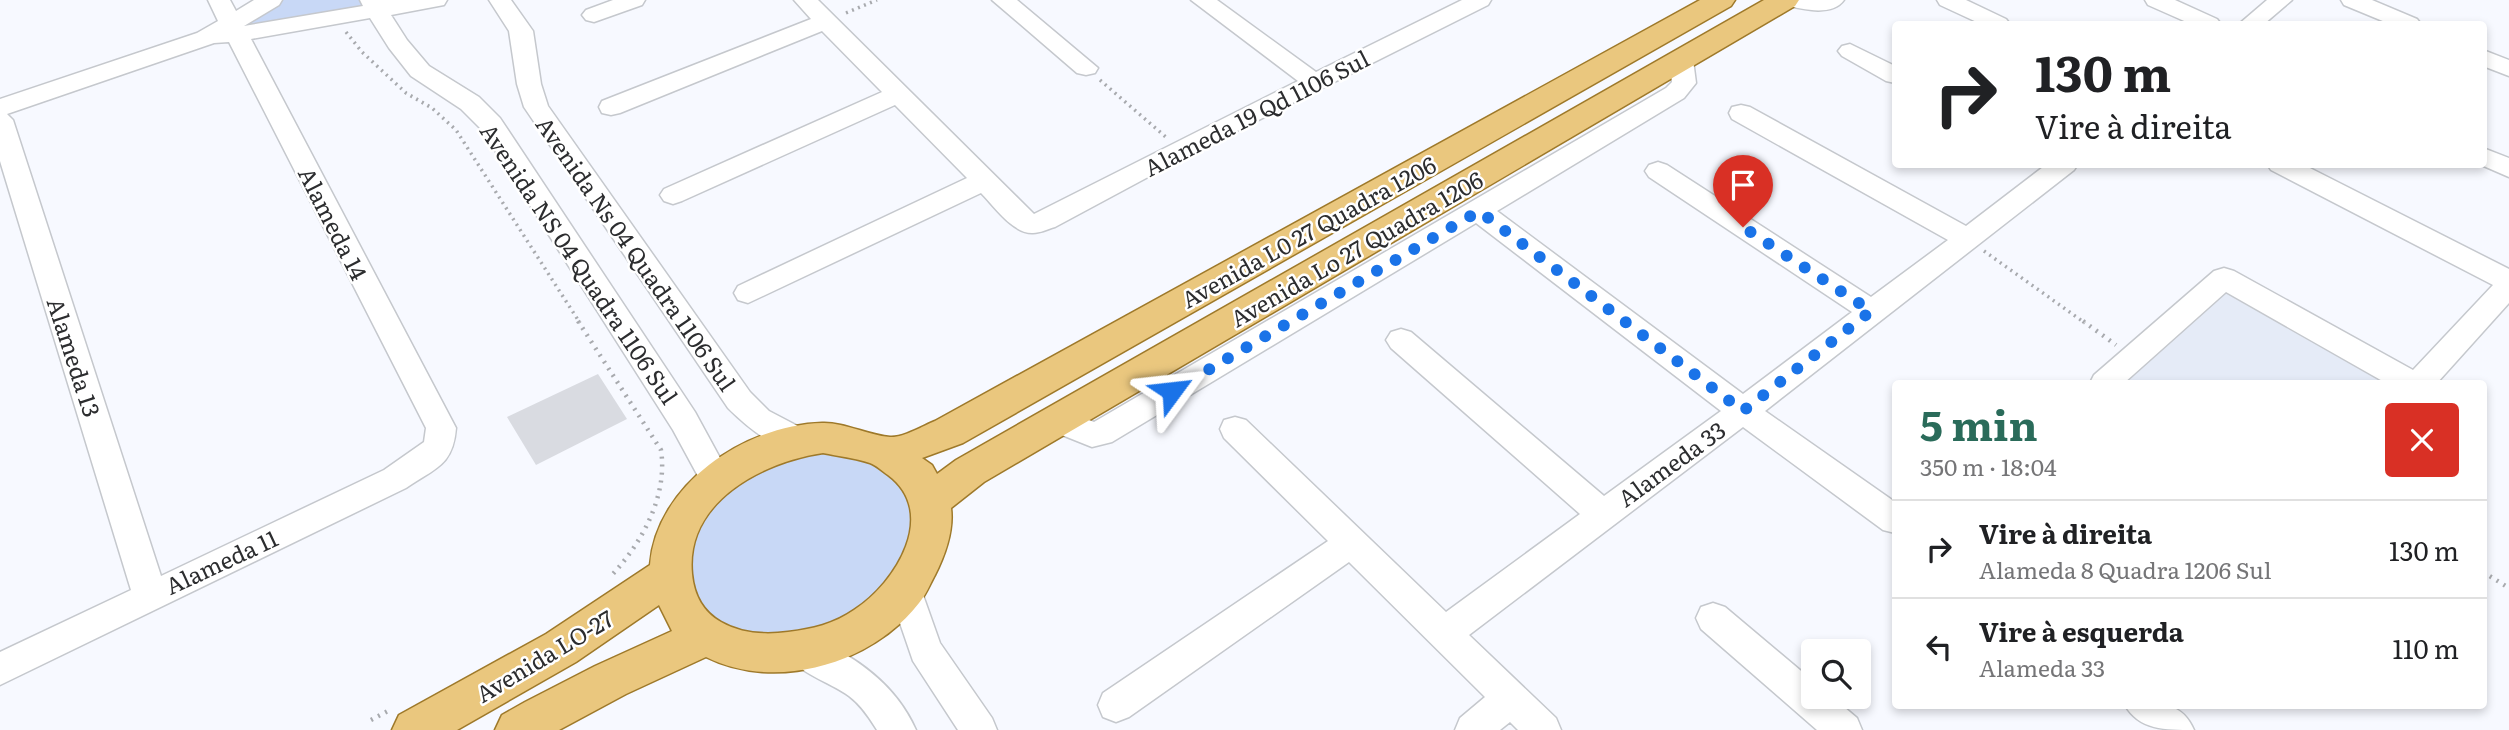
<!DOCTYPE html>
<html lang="pt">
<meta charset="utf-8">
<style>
:root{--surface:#fff;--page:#f6f6f6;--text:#202124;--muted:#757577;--line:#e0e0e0;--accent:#2a6b5a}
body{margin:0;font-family:Literata,serif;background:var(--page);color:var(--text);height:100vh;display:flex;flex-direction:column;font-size:26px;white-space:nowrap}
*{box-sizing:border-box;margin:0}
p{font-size:23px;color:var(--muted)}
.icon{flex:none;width:38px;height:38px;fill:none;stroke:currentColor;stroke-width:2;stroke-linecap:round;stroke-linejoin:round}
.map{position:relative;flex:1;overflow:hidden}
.panel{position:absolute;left:1892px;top:380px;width:595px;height:329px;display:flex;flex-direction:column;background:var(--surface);border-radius:7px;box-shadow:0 4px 10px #0003}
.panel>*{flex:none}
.guide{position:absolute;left:1892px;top:21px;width:595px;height:147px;border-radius:7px;box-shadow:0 4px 10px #0003;background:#fff;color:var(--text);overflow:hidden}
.buttons{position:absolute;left:1801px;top:639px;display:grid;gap:14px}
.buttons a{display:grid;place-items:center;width:70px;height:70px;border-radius:7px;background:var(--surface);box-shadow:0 4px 10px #0003;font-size:35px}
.pin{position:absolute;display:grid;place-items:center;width:60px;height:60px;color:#fff;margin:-72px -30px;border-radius:50% 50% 50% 0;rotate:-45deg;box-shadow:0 0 7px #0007}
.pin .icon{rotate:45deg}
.me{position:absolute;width:77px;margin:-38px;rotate:60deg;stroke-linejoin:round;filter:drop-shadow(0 0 5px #0008)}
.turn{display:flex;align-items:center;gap:24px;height:147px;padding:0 28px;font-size:32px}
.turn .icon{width:91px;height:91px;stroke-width:2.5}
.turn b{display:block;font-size:49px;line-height:60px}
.round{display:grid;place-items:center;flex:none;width:74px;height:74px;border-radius:7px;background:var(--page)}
.headline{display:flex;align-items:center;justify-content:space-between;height:119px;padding:0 28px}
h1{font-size:42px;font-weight:700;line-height:52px;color:var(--accent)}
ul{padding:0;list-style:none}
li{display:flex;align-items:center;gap:21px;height:98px;padding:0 28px;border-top:2px solid var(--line)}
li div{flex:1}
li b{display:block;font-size:26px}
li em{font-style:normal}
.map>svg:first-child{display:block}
.built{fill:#e5ebf7}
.green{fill:#c8d8f6}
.building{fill:#d9dbe1}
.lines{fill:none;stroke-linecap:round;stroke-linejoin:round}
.minor-casing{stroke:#c5c8cd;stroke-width:3}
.major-casing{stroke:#9e792a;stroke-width:3}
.path-far1{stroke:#a8aaae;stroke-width:3.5;stroke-dasharray:2 4.5;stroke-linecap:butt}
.path{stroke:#a8aaae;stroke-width:4.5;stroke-dasharray:2 6;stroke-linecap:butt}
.minor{fill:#fff;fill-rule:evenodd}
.major{fill:#eac77e;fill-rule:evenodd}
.route{stroke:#1a73e8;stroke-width:12;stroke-dasharray:0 21.6}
.labels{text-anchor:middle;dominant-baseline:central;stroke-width:5;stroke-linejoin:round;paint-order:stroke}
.street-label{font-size:23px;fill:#2c2d2f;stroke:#fff}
</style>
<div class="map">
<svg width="2509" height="730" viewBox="0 0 2509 730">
<rect width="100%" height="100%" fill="#f7f9ff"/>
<path class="built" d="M2226 289 2389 383H2118Z"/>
<path class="green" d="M271 0H434L236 35 230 22Z
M798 441 871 444 930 502 906 591 861 629 707 637 669 575 716 480Z"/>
<path class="building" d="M598 374 627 419 536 465 507 417Z"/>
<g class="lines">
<defs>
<path id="minor" d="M208 0H230L236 11 254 0H282L279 5 244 26 363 6 360 0H447L444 5 391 15 407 40 429 66 479 97 500 118 695 412 732 480 727 489 716 493 705 489 673 430 482 130 461 109 411 76 389 48 370 18 251 39 456 428C453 466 435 468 406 488L0 685V652L131 590 0 161V99L197 33 218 21ZM229 42 426 428 424 442 384 470 161 576 13 120 7 114 214 43Z
M489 0H511L533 31 541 84 548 106 750 392 769 411 809 432 814 441 809 450C783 458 746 426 728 408L524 107 517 84 509 31Z
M613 0H645L642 5 594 22 586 20 582 15 586 10Z
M794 0H818L1034 214 1298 81 1191 0H1217L1316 72 1462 0H1491L1488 5 1189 155 1055 227C1048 229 1040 233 1033 233 1013 234 994 206 981 193L748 303 738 300 734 293 738 286 967 178 895 105 682 201 673 204 664 201 660 195 664 189 882 92 822 31 620 113 611 115 602 113 599 107 602 101 811 19Z
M992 0H1017L1098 68 1095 73 1086 75 1077 73Z
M1782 0H1844C1832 17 1802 9 1785 5Z
M1937 0H1966L2006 19 2010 24H1981L1940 5Z
M2145 0H2175L2217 19 2221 24H2191L2148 5Z
M2267 0H2292L2264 24H2239Z
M2341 0H2372L2417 19 2421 24H2390L2344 5Z
M1850 44 1895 66V83L1886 81 1842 56 1838 51 1842 46Z
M2483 50 2509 60V76L2483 66Z
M1681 53 1689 55 1693 60 1696 83 1684 98 1497 211 1743 394 1852 312 1649 177 1645 171 1649 165 1658 162 1667 165 1871 297 1948 240 1732 119 1729 113 1732 107 1741 105 1750 107 1966 226 2047 164H2078L2074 170 1765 411 1895 502V533L1883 530 1743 427 1469 635 1556 718 1561 730H1518L1510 722 1500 730H1455L1460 718 1485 697 1349 562 1129 717 1116 722 1103 717 1098 705 1103 693 1328 541 1224 438 1220 429 1224 420 1235 417 1246 420 1446 612 1580 514 1391 348 1386 340 1391 332 1401 329 1411 332 1604 496 1721 411 1476 223 1112 442 1092 447 1047 429 1043 420 1047 411 1058 408 1094 422 1666 88 1672 82 1669 60 1673 55Z
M2483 148 2509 158V177L2479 164H2483Z
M2267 164H2302L2509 269V303L2437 383H2386L2226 292 2124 383H2090L2094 375 2214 271 2224 268 2234 271 2413 370 2493 285 2271 170Z
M906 576 918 581 940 643 992 718 997 730H958L913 661 889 591 894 581Z
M1713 603 1725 607 1813 681V696H1831L1857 718 1862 730H1817L1701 629 1696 618 1701 607Z
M804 635C852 653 895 683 916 730H877C869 717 861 705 849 696 829 681 797 674 786 651L792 640Z
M2125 705C2155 705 2180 698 2194 730 2165 730 2139 730 2125 705Z"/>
<path id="major" d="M1700 0H1735L1731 6 963 443 922 458 932 465 937 474 956 460 1764 0H1799L1795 6 984 482 951 508C954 531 945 555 935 575 930 584 926 595 919 603 872 664 776 692 706 657L626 694 559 730H495L502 715 525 702 595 666 672 631 659 605 576 662 457 730H392L399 715 546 634 650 565C656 485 745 425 822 423 844 422 867 435 890 437 903 438 923 426 935 421ZM823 453C838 456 855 458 870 463 876 465 882 471 888 475 939 513 896 583 854 610 834 624 812 629 788 632 766 635 742 634 721 622 703 612 694 595 692 574 685 502 762 462 823 453Z"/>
</defs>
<use href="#minor" class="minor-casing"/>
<use href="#major" class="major-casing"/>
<path class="path-far1" d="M846 13 877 0
M346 32 362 52 406 93 432 108 456 130 580 323
M1100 80 1167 138
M1984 251 2085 323"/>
<path class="path" d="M578 321 661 450C668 496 642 543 611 576
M2083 321 2116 345
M2483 572 2509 588
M371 720 388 711"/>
<use href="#minor" class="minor"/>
<use href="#major" class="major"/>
</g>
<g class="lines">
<path class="route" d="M1172 391 1479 211 1743 411 1871 311 1743 227"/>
</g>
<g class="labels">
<g class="street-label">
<text transform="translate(1256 112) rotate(-27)">Alameda 19 Qd 1106 Sul</text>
<text transform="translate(334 223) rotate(63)">Alameda 14</text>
<text transform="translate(1308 231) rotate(-29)">Avenida L0 27 Quadra 1206</text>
<text transform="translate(1356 248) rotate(-30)">Avenida Lo 27 Quadra 1206</text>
<text transform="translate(637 253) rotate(55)">Avenida Ns 04 Quadra 1106 Sul</text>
<text transform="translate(580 263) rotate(56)">Avenida NS 04 Quadra 1106 Sul</text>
<text transform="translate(75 357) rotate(72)">Alameda 13</text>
<text transform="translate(1671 463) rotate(-36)">Alameda 33</text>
<text transform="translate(221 561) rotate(-25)">Alameda 11</text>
<text transform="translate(544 655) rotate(-31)">Avenida LO-27</text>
</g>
</g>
</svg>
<div class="buttons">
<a><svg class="icon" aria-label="search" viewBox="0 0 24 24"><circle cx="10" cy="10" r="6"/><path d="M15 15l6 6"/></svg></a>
</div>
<div class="pin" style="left:1743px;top:227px;background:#d93025"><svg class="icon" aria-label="arrive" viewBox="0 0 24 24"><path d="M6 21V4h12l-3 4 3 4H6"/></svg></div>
<svg class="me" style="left:1172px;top:391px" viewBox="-20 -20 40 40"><path d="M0-17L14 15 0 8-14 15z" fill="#1a73e8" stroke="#fff" stroke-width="4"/></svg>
<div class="guide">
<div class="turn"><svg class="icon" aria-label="right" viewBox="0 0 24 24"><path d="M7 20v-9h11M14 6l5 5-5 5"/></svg><div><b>130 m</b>Vire à direita</div></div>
</div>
<section class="panel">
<div class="headline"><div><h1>5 min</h1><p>350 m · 18:04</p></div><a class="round" style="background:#d93025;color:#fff"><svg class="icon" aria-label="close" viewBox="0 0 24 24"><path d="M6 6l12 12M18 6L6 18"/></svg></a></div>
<ul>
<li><svg class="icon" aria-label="right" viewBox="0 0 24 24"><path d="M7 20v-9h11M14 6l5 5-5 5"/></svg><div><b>Vire à direita</b><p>Alameda 8 Quadra 1206 Sul</p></div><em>130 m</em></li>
<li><svg class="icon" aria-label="left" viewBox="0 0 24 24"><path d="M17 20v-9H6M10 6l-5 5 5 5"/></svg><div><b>Vire à esquerda</b><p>Alameda 33</p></div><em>110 m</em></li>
</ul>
</section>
</div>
